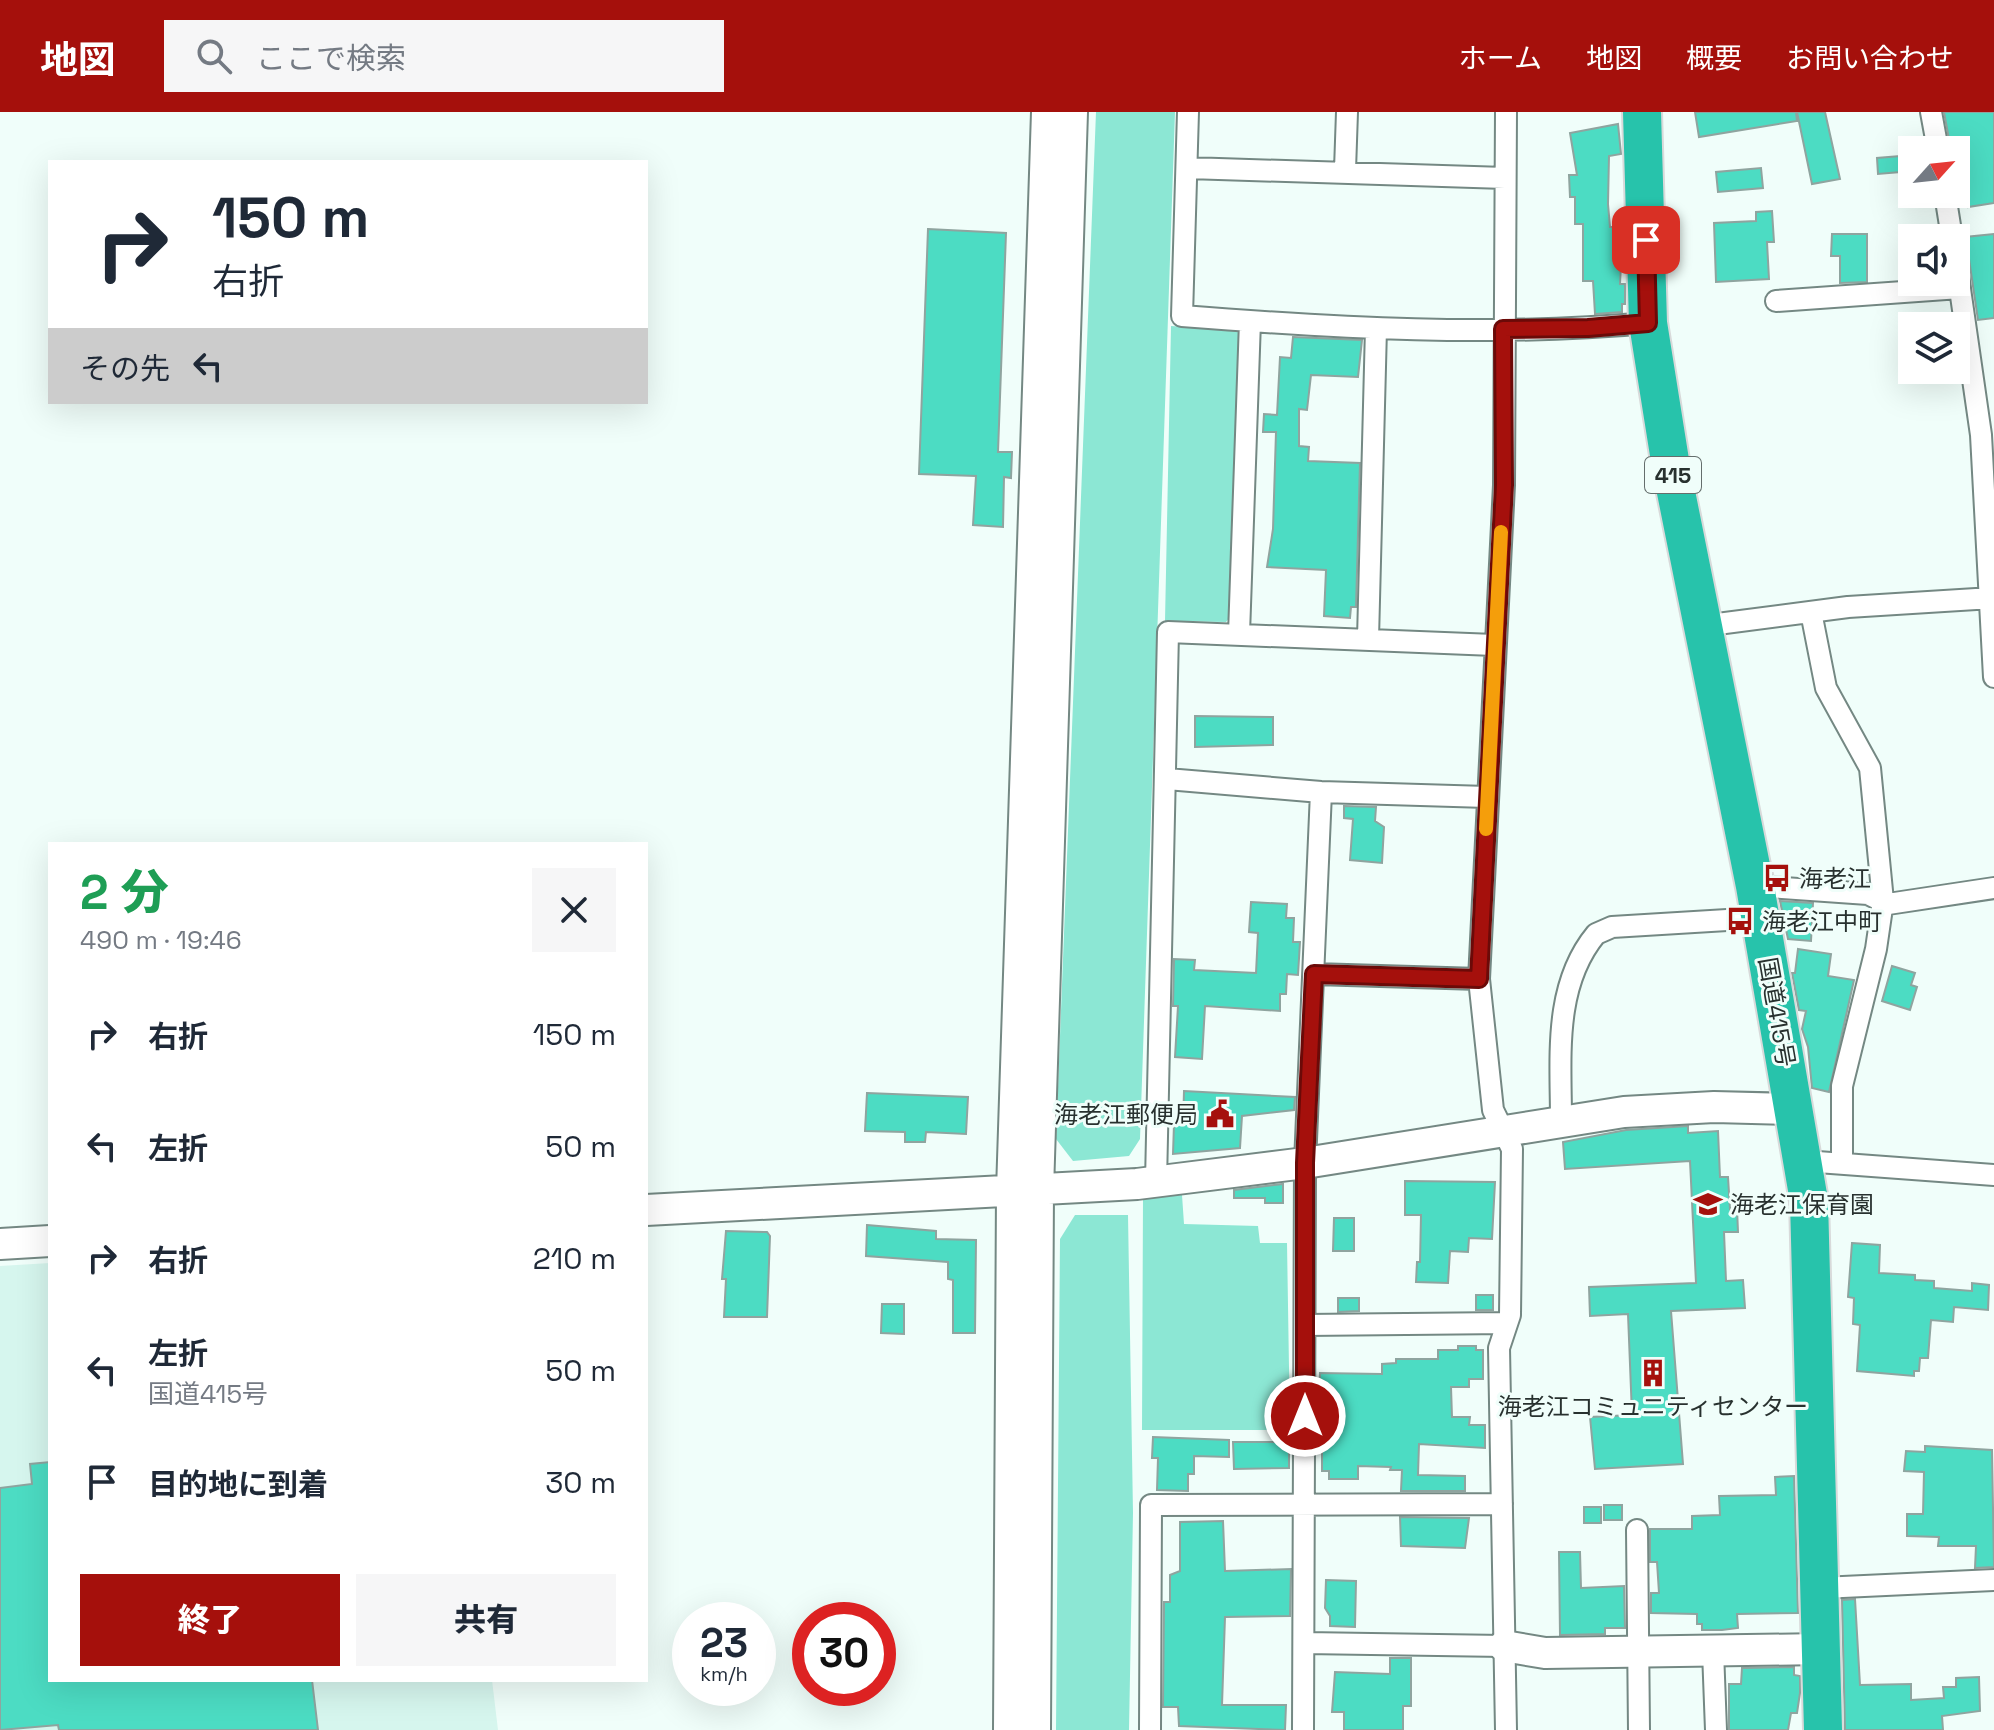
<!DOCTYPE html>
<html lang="ja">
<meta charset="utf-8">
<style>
:root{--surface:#fff;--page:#f6f6f7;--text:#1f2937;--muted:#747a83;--accent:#a5100c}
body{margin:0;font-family:"Space Grotesk","Noto Sans JP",sans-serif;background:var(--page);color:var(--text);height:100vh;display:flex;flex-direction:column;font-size:30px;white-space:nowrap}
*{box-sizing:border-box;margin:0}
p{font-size:26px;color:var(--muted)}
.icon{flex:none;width:44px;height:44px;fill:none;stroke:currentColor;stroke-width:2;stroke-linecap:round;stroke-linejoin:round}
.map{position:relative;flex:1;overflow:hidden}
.drawer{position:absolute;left:48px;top:730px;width:600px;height:840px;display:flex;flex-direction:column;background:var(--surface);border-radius:0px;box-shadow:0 8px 32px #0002}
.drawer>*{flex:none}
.hud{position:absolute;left:48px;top:48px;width:600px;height:244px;border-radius:0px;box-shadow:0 8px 32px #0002;background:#fff;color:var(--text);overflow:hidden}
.needle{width:52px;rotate:63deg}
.buttons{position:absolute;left:1898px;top:24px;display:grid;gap:16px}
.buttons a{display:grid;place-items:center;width:72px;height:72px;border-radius:0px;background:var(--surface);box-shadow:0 8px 32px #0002;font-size:40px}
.speed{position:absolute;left:672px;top:1490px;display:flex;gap:16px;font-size:40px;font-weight:700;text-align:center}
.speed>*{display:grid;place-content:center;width:104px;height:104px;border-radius:50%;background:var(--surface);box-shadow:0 8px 32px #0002;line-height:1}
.speed small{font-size:20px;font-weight:400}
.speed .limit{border:12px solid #d22;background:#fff;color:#111}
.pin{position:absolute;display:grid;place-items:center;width:68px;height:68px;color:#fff;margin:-34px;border-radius:16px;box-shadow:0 4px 12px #0006}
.me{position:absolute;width:88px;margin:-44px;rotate:0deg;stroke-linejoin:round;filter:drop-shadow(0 0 6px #0008)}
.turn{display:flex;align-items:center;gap:28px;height:168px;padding:0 32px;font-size:36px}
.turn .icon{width:104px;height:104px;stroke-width:2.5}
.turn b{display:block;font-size:56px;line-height:68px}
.then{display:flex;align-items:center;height:76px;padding:0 32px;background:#0003;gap:16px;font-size:30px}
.round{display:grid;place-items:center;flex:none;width:84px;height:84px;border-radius:0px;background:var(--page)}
.overview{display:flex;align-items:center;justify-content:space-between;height:136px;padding:0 32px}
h1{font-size:48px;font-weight:800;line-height:60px;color:#1e9e55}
.button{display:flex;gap:16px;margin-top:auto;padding:16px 32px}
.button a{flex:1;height:92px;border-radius:0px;background:var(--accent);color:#fff;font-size:32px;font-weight:800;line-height:92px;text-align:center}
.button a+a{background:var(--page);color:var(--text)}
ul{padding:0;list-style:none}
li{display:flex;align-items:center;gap:24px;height:112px;padding:0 32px}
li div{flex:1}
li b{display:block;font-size:30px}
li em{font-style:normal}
header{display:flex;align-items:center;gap:48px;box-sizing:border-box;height:112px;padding:0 40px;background:var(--accent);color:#fff}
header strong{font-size:38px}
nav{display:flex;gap:44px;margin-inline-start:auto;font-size:28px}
.search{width:560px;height:72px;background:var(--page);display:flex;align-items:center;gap:20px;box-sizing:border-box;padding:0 28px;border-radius:0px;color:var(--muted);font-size:30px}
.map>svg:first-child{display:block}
.built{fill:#d6f6ee}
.green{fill:#8ce7d4}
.building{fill:#4cdcc3;stroke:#8fa49f;stroke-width:2}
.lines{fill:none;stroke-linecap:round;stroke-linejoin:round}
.street-casing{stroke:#748883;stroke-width:24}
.secondary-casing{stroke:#748883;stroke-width:34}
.highway-casing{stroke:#d8dada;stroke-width:42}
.street{stroke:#fff;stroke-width:20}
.secondary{stroke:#fff;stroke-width:30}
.highway{stroke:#27c3ab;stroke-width:38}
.route-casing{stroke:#6b0a08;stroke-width:20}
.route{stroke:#a5100c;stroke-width:14}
.slow{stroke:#f59e0b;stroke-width:14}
.labels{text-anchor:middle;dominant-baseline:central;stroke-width:6;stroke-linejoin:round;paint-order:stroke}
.shield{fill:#f0fefa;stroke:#646e6c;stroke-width:2}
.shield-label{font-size:22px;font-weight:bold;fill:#28312f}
.poi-label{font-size:24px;fill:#28312f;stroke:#f0fefa;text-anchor:start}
.street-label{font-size:24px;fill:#28312f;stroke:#f0fefa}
</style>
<header>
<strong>地図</strong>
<div class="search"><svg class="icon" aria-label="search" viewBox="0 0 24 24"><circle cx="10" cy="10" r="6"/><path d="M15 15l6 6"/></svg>ここで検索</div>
<nav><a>ホーム</a><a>地図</a><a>概要</a><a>お問い合わせ</a></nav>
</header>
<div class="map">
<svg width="1994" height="1618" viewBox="0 0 1994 1618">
<rect width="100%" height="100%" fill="#f0fefa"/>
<path class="built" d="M50 1151V1568H492L498 1618H0V1154Z"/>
<path class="green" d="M1096 0H1175L1140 1027 1129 1044 1073 1049 1056 1027Z
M1171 214 1236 218 1243 225 1231 504 1226 510 1165 509Z
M1182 1083 1184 1112 1258 1114 1260 1131H1287L1290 1318H1142L1143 1085Z
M1075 1103H1128L1133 1401 1129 1618H1056L1060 1127Z"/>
<path class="building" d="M1695 0H1796L1797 9 1699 25Z
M1797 0H1825L1840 67 1812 72Z
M1944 0H1994V91L1968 95 1966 86 1960 87 1956 38H1951Z
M1618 12 1621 42 1609 44 1608 92 1610 115H1623L1620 172H1625V192H1622V200L1595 202 1593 169H1583V112H1575V85H1570L1569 63H1577L1570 21Z
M1912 43V59L1878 62 1877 46Z
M1761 56 1763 76 1718 80 1716 60Z
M1772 99 1774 130H1767L1769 167 1716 170 1714 111 1756 109V100Z
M928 117 1006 121 998 340H1012L1011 366 1004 365 1003 415 973 413 976 364 919 362Z
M1832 122H1867V170L1840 171V144H1831Z
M1994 122V206L1978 208 1969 147 1962 134 1965 125Z
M1293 225 1362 228 1358 265 1311 263 1307 298 1299 297V334L1309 335 1308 349 1360 351 1356 495H1351L1350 506 1324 504 1326 458 1267 455 1273 417 1276 320H1263L1264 302 1277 303 1280 245 1291 246Z
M1195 604 1273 605V633L1195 635Z
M1344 694 1376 695 1375 709 1384 715 1382 751 1350 748 1353 707 1344 706Z
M1780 789 1813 791 1811 829 1788 827Z
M1251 790 1287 792 1286 806H1294L1293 830H1300L1298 863 1287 862 1286 882H1280V899L1205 894 1202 947 1175 945 1178 894H1173L1174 847 1195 848 1194 858 1256 861 1258 821 1249 820Z
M1798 837 1831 842 1828 864 1854 868 1829 980 1812 976 1808 935 1802 917 1806 899 1799 898 1792 861H1795Z
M1892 854 1915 861 1911 873 1917 875 1910 898 1882 889Z
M1184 979 1295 985 1294 998 1242 1004 1240 1036 1173 1042 1174 1012 1183 1013Z
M867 981 968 985 966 1022 926 1020 925 1030H905V1020L865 1019Z
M1688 1014V1021L1718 1019 1720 1065H1728L1730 1097 1737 1096 1738 1120H1724L1726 1169 1743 1168 1745 1196 1671 1199 1683 1352 1595 1357 1590 1305 1632 1303 1628 1202 1590 1204 1589 1175 1696 1171 1690 1049 1565 1057 1563 1030 1626 1018Z
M1405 1069 1495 1070 1492 1127 1469 1126 1468 1140 1450 1139 1448 1171 1416 1170 1417 1150H1420L1421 1103H1405Z
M1283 1072V1091H1265V1086H1234V1078Z
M1334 1106H1354V1139H1333Z
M867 1113 936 1119V1127L976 1128 975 1221H953V1168L948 1167V1150L866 1144Z
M726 1119 767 1120 770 1124 767 1205H724L726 1167H722Z
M1852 1131 1880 1133 1879 1161 1915 1163V1168L1934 1169V1176L1972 1179V1171L1989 1173 1988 1198 1954 1195 1953 1210 1931 1208 1928 1246H1920L1919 1259H1914V1264L1857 1259 1860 1213 1853 1212 1854 1186 1848 1185Z
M1476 1183H1493V1198H1476Z
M1338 1186H1359V1199L1338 1200Z
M882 1192H904V1222L881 1221Z
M1458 1234H1476V1238H1483V1267H1469V1275H1451L1452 1305H1470L1469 1313H1485V1336L1419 1332 1418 1363 1465 1364V1379H1401L1402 1358H1390L1391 1355 1358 1354V1367H1329V1359H1322V1327L1317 1326 1320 1261 1382 1262V1252L1396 1251V1247H1438V1238H1458Z
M1153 1325 1229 1328V1345L1194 1344V1362H1188V1379L1157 1378 1158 1346H1152Z
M1233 1330H1289V1356L1234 1357Z
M1925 1334 1992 1338 1994 1455 1975 1456 1976 1434H1938L1939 1425 1907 1424V1402H1923L1924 1360 1904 1359 1906 1339 1925 1340Z
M50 1350V1568H312L318 1618H59L58 1613 0 1618V1376L32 1372 30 1352Z
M1794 1364 1798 1501 1737 1502 1738 1516 1722 1518H1702V1512H1697V1502L1651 1501V1481H1659L1657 1450H1650V1417H1692V1404L1720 1403 1719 1384 1776 1383 1775 1365Z
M1604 1393H1622V1408H1604Z
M1584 1395H1601V1411H1584Z
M1400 1405 1469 1406 1465 1436 1401 1434Z
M1223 1409 1225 1459 1291 1457 1290 1504 1225 1505 1222 1593H1286L1285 1618 1179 1614 1178 1595H1163L1164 1490H1170V1463L1180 1459V1410Z
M1559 1440H1580L1581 1476 1624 1474 1625 1516H1605V1522L1560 1523Z
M1326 1468 1356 1469 1355 1515 1330 1514V1504L1325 1496Z
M1855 1487 1860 1573 1911 1572V1588L1944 1586 1943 1575H1956V1566L1979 1565 1980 1599 1942 1604 1943 1618H1845L1842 1488Z
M1390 1546H1411V1594H1403V1618H1344V1600H1332L1335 1560 1390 1562Z
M1794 1555V1563L1800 1564V1581L1797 1601H1791L1788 1618H1729V1572H1741L1742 1556Z"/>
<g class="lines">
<defs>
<path id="street" d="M1188 0 1182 204C1336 216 1494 225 1648 211
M1506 0 1504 373 1479 867 1493 998 1512 1037 1510 1203 1499 1236 1506 1618
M1931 0 1938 38
M1188 56 1505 66
M1345 58 1347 0
M1945 82 1952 126
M1956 149 1981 323 1994 565
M1776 189 1960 176
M1811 500 1826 576 1870 656 1883 789 1876 837 1842 974V1050
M1702 514 1848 495 1992 486
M1239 522 1250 209
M1368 527 1376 216
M1167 667 1321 680 1487 685
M1755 774 1868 782 1888 792 1994 776
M1314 862 1479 867
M1561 1009C1561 945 1553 874 1596 822L1612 815 1760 806
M1804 1049 1994 1063
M1156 1070 1168 520 1494 533
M1305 1213 1507 1211
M1637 1418 1639 1618
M1821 1476 1994 1468
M1305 1531 1504 1534
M1713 1539 1716 1618
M1150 1618 1151 1393 1502 1392
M1303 1618 1305 1051 1321 680"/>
<path id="secondary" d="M646 1098 1137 1072 1305 1051 1624 1000 1714 995 1795 997
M0 1132 50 1129
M1504 1534 1545 1541 1822 1537
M1009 1618 1012 1079 1047 0
M1035 1618 1038 1078 1072 0"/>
<path id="highway" d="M1642 0 1648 211 1671 355 1755 774 1809 1089 1823 1618"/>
</defs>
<use href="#street" class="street-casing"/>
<use href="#secondary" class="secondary-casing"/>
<use href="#highway" class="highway-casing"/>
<use href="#street" class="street"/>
<use href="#secondary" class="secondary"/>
<use href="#highway" class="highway"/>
</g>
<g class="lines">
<defs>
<path id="route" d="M1305 1304V1051L1314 862 1479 867 1504 373 1503 217 1588 216 1648 211 1646 128"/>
</defs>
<use href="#route" class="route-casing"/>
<use href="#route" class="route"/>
<path class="slow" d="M1486 717 1501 420"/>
</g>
<defs>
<symbol id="bus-bare" viewBox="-9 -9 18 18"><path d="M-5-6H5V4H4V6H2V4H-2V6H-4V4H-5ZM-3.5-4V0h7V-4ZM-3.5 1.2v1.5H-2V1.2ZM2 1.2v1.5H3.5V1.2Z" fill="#a5100c" stroke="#f0fefa" stroke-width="2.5" paint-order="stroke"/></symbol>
<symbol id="civic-bare" viewBox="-9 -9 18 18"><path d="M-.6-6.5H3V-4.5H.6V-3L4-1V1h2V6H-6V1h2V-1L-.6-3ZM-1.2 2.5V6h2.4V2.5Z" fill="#a5100c" stroke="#f0fefa" stroke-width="2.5" paint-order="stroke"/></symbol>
<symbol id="school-bare" viewBox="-9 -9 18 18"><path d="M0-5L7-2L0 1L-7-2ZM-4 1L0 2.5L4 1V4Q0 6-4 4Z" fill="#a5100c" stroke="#f0fefa" stroke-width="2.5" paint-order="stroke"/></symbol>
<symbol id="building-bare" viewBox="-9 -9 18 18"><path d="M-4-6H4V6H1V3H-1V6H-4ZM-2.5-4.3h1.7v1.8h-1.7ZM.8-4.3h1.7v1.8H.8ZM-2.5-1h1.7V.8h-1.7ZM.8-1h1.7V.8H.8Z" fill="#a5100c" stroke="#f0fefa" stroke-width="2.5" paint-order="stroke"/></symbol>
</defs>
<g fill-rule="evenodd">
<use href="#bus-bare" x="1757" y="746" width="40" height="40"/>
<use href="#bus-bare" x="1720" y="789" width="40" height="40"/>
<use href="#civic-bare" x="1200" y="982" width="40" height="40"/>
<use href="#school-bare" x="1688" y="1072" width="40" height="40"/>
<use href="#building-bare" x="1633" y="1241" width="40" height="40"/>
</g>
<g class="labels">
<rect class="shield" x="1645" y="345" width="56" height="36" rx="6"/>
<g class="shield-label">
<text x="1673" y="363">415</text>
</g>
<g class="poi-label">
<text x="1799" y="766">海老江</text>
<text x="1762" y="809">海老江中町</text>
<text x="1198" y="1002" text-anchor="end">海老江郵便局</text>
<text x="1730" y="1092">海老江保育園</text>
<text x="1653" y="1294" text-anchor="middle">海老江コミュニティセンター</text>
</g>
<g class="street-label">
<text transform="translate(1777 900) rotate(80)">国道415号</text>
</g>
</g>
</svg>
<div class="buttons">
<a><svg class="needle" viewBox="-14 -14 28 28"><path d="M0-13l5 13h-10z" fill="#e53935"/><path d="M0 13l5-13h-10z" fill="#747a83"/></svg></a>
<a><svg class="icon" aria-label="sound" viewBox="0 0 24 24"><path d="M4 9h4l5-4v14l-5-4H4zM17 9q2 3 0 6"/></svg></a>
<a><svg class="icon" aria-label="layers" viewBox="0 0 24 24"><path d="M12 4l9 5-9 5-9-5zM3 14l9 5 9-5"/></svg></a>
</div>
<div class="speed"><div>23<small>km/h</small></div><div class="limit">30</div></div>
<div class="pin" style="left:1646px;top:128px;background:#d93025"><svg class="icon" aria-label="arrive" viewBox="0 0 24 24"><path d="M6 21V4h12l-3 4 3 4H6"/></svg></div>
<svg class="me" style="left:1305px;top:1304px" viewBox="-20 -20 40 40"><circle r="17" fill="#a5100c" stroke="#fff" stroke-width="3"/><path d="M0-11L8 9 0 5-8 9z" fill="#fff"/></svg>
<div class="hud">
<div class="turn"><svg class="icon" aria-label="right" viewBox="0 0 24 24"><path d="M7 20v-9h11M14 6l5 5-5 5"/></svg><div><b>150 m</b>右折</div></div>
<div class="then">その先<svg class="icon" aria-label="left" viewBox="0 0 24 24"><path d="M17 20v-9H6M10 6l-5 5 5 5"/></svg></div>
</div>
<section class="drawer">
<div class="overview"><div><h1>2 分</h1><p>490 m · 19:46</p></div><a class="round"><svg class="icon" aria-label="close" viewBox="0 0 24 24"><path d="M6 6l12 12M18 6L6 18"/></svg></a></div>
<ul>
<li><svg class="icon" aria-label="right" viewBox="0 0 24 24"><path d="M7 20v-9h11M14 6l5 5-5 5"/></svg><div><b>右折</b></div><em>150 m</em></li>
<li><svg class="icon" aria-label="left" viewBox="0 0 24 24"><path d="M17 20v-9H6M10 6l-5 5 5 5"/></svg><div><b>左折</b></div><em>50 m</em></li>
<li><svg class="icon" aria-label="right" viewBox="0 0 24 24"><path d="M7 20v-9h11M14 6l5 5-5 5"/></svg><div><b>右折</b></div><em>210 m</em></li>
<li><svg class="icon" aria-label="left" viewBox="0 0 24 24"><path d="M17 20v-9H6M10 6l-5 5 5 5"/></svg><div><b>左折</b><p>国道415号</p></div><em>50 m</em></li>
<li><svg class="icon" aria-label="arrive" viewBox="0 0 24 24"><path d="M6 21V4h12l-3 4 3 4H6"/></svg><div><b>目的地に到着</b></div><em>30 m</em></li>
</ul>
<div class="button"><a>終了</a><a>共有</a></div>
</section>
</div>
